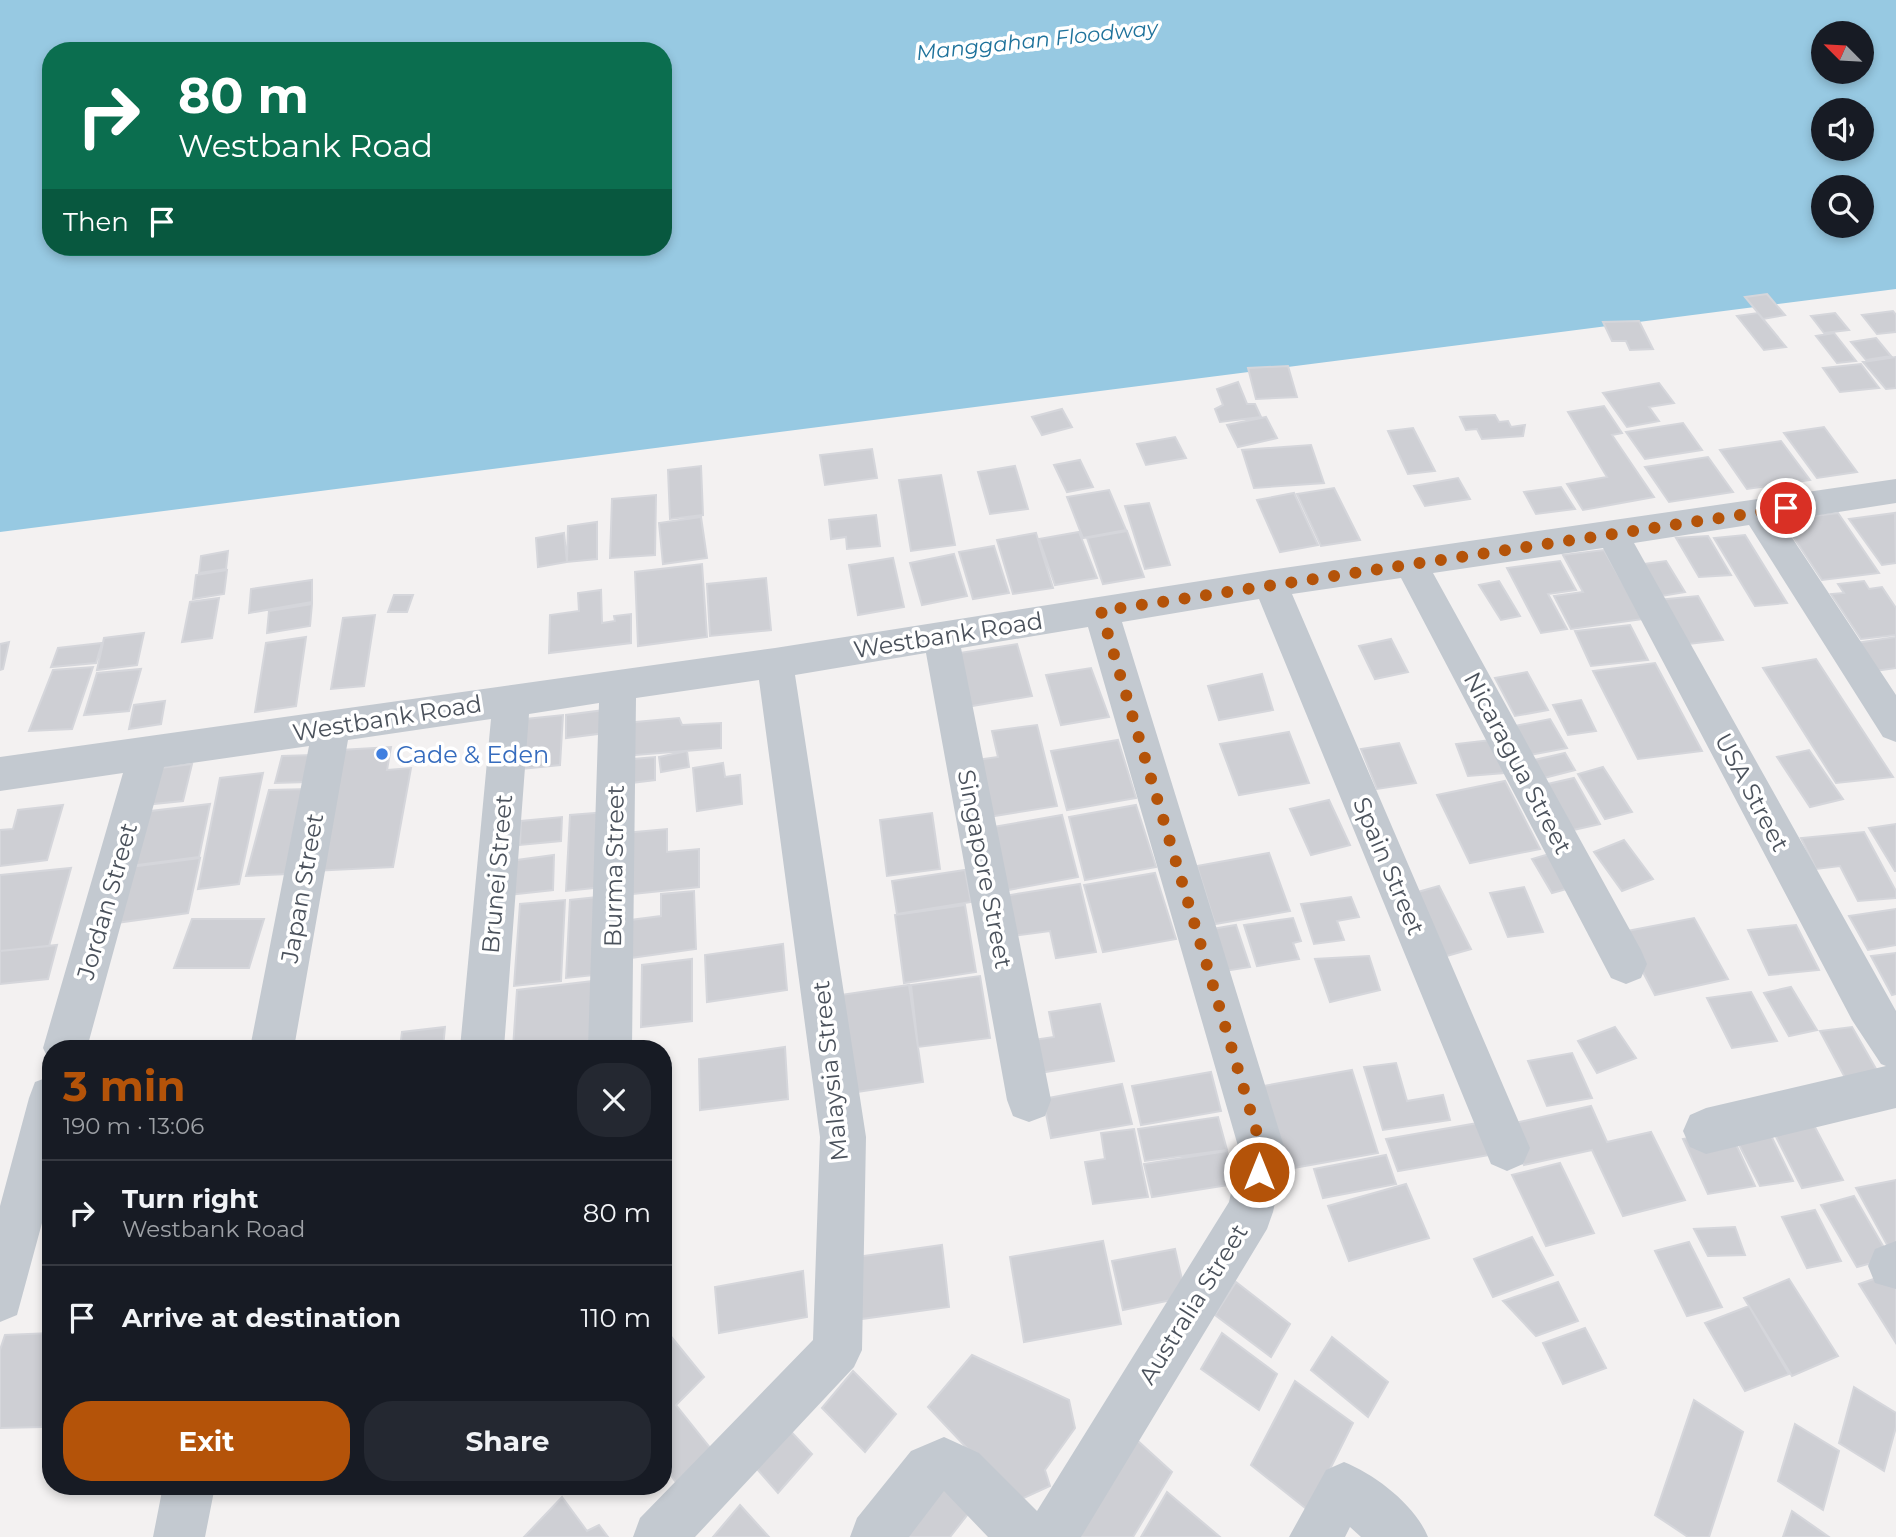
<!DOCTYPE html>
<meta charset="utf-8">
<style>
:root{--surface:#171b24;--page:#242831;--text:#f1f3f6;--muted:#9ea1a6;--line:#363941;--accent:#b45309}
body{margin:0;font-family:Montserrat,sans-serif;background:var(--page);color:var(--text);height:100vh;display:flex;flex-direction:column;font-size:26px;white-space:nowrap}
*{box-sizing:border-box;margin:0}
p{font-size:23px;color:var(--muted)}
.icon{flex:none;width:38px;height:38px;fill:none;stroke:currentColor;stroke-width:2;stroke-linecap:round;stroke-linejoin:round}
.map{position:relative;flex:1;overflow:hidden}
.drawer{position:absolute;left:42px;top:1040px;width:630px;height:455px;display:flex;flex-direction:column;background:var(--surface);border-radius:28px;box-shadow:0 4px 10px #0003}
.drawer>*{flex:none}
.guide{position:absolute;left:42px;top:42px;width:630px;height:214px;border-radius:28px;box-shadow:0 4px 10px #0003;background:#0b6e4f;color:#fff;overflow:hidden}
.needle{width:46px;rotate:294deg}
.controls{position:absolute;left:1811px;top:21px;display:grid;gap:14px}
.controls a{display:grid;place-items:center;width:63px;height:63px;border-radius:50%;background:var(--surface);box-shadow:0 4px 10px #0003;font-size:35px}
.pin{position:absolute;display:grid;place-items:center;width:60px;height:60px;color:#fff;margin:-30px;border:4px solid #fff;border-radius:50%;box-shadow:0 2px 7px #0007}
.me{position:absolute;width:77px;margin:-38px;rotate:0deg;stroke-linejoin:round;filter:drop-shadow(0 0 5px #0008)}
.turn{display:flex;align-items:center;gap:24px;height:147px;padding:0 21px;font-size:32px}
.turn .icon{width:91px;height:91px;stroke-width:2.5}
.turn b{display:block;font-size:49px;line-height:60px}
.then{display:flex;align-items:center;height:66px;padding:0 21px;background:#0003;gap:14px;font-size:26px}
.round{display:grid;place-items:center;flex:none;width:74px;height:74px;border-radius:28px;background:var(--page)}
.head{display:flex;align-items:center;justify-content:space-between;height:119px;padding:0 21px}
h1{font-size:42px;font-weight:700;line-height:52px;color:var(--accent)}
.button{display:flex;gap:14px;margin-top:auto;padding:14px 21px}
.button a{flex:1;height:80px;border-radius:28px;background:var(--accent);color:#fff;font-size:28px;font-weight:700;line-height:80px;text-align:center}
.button a+a{background:var(--page);color:var(--text)}
ul{padding:0;list-style:none}
li{display:flex;align-items:center;gap:21px;height:105px;padding:0 21px;border-top:2px solid var(--line)}
li div{flex:1}
li b{display:block;font-size:26px}
li em{font-style:normal}
.map>svg:first-child{display:block}
.water{fill:#97c9e2;fill-rule:evenodd}
.building{fill:#cecfd4;stroke:#d5d6db;stroke-width:2}
.lines{fill:none;stroke-linecap:round;stroke-linejoin:round}
.minor{fill:#c3c9d0;fill-rule:evenodd}
.route{stroke:#b45309;stroke-width:12;stroke-dasharray:0 21.6}
.shop-dot{fill:#3f7fe0;stroke:#fff;stroke-width:2.5}
.labels{text-anchor:middle;dominant-baseline:central;stroke-width:7;stroke-linejoin:round;paint-order:stroke}
.far-water-label{font-size:21px;font-style:italic;fill:#1e729b;stroke:#fff}
.street-label{font-size:24px;fill:#4b525c;stroke:#fff}
.shop-label{font-size:24px;fill:#366cbe;stroke:#fff;text-anchor:start}
</style>
<div class="map">
<svg width="1896" height="1537" viewBox="0 0 1896 1537">
<rect width="100%" height="100%" fill="#f3f1f1"/>
<path class="water" d="M0 0H1896V289L0 532ZM1824 33H1862V72H1824ZM51 51H663V247H51ZM1824 110H1862V149H1824ZM1824 187H1862V226H1824Z"/>
<path class="building" d="M1767 294 1785 315 1763 319 1745 297Z
M1893 311 1896 315V332L1877 334 1862 315Z
M1758 313 1763 319 1786 347 1764 350 1737 316Z
M1835 313 1849 330 1824 333 1811 316Z
M1639 321 1653 349 1630 350 1626 341H1612L1603 322Z
M1834 333 1856 361 1837 363 1816 336Z
M1876 338 1891 356 1866 360 1851 342Z
M1896 357V388L1886 389 1863 362Z
M1861 364 1879 388 1840 392 1823 368Z
M1288 366 1297 397 1256 399 1248 368Z
M1238 382 1247 404H1255L1261 417 1220 422 1215 409 1223 405 1217 389Z
M1659 383 1674 403 1649 407 1659 421 1627 427 1603 393Z
M1604 406 1622 433 1612 435 1654 497 1583 510 1567 484 1607 477 1568 412Z
M1062 409 1072 427 1042 435 1032 417Z
M1495 415 1499 422 1508 421 1511 427 1525 425 1523 436 1482 439 1477 429 1466 430 1460 417Z
M1266 417 1277 438 1238 447 1227 425Z
M1683 423 1702 450 1645 459 1626 432Z
M1824 427 1857 472 1817 478 1784 433Z
M1413 428 1435 471 1408 474 1388 431Z
M1175 437 1186 458 1146 465 1137 444Z
M1781 441 1810 480 1747 489 1720 450Z
M1311 445 1324 483 1254 488 1242 450Z
M872 449 877 478 825 485 820 455Z
M1708 457 1733 492 1669 502 1645 467Z
M1080 460 1093 487 1067 492 1054 465Z
M701 466 703 515 670 519 668 470Z
M1015 466 1028 509 990 514 978 472Z
M941 475 955 545 911 551 899 480Z
M1458 478 1470 499 1425 506 1414 486Z
M1561 487 1575 509 1536 514 1524 492Z
M1334 488 1360 540 1321 546 1297 494Z
M1109 490 1126 530 1083 538 1067 497Z
M1294 493 1318 545 1280 552 1257 500Z
M656 495 655 555 610 558 612 499Z
M1149 503 1170 565 1145 569 1125 506Z
M1838 513 1879 573 1822 580 1782 520Z
M1895 513 1896 563 1882 565 1849 519Z
M876 515 880 546 847 549 846 537 831 539 829 520Z
M701 517 707 558 663 564 659 523Z
M597 522V559L567 562 568 526Z
M1127 531 1144 577 1103 584 1087 538Z
M1079 532 1097 578 1055 585 1039 539Z
M564 533 567 562 538 567 536 538Z
M1036 533 1053 588 1013 594 997 540Z
M1745 535 1787 603 1755 606 1714 538Z
M1708 536 1731 575 1699 577 1676 538Z
M994 546 1009 593 973 599 959 552Z
M1604 550 1643 619 1571 629 1554 596 1583 592 1563 555Z
M228 551 226 569 199 573 201 556Z
M954 554 967 596 922 605 910 563Z
M893 558 904 607 858 615 849 565Z
M1560 561 1576 590 1548 594 1567 629 1541 633 1507 568Z
M1666 561 1685 592 1656 597 1636 565Z
M702 564 707 637 638 646 635 572Z
M227 570 224 594 193 599 196 575Z
M766 578 771 630 710 636 707 584Z
M312 580V602L249 613 251 589Z
M1499 581 1520 616 1501 620 1479 585Z
M1864 581 1869 589 1882 587 1896 608V635L1861 639 1831 594 1844 593 1838 584Z
M601 590 602 623 615 621 614 616 631 614V643L549 653 550 615 579 611 578 593Z
M394 595H413L407 612H388Z
M1698 596 1723 640 1680 645 1656 600Z
M219 598 212 638 182 642 190 602Z
M312 604 310 626 267 633 269 611Z
M375 615 364 686 331 689 343 618Z
M1630 625 1648 660 1591 666 1575 631Z
M144 633 137 665 97 670 104 638Z
M306 637 296 706 255 712 266 643Z
M1896 637V668L1875 671 1856 643Z
M1391 639 1408 672 1375 679 1359 646Z
M9 642 3 669 0 670V644Z
M102 643 96 663 51 667 58 648Z
M1017 644 1032 696 966 707 953 654Z
M1816 659 1893 777 1836 783 1763 668Z
M1655 663 1702 751 1638 759 1593 671Z
M93 667 72 729 29 731 53 670Z
M1091 668 1109 717 1061 725 1046 675Z
M141 669 129 711 84 715 97 673Z
M1527 672 1548 710 1515 716 1495 678Z
M1262 674 1273 710 1219 720 1208 686Z
M1581 700 1596 731 1568 735 1553 705Z
M165 701 161 724 129 729 134 705Z
M605 710V733L566 738V715Z
M563 715 560 765 522 769 526 719Z
M679 718 682 725 721 723V748L624 756 625 723Z
M1550 719 1567 748 1525 756 1510 727Z
M1037 725 1057 806 988 817 976 760 998 757 992 731Z
M1289 732 1309 783 1239 795 1220 744Z
M1118 740 1136 798 1067 810 1051 751Z
M1491 740 1504 773 1468 776 1456 744Z
M1399 743 1416 783 1377 789 1361 749Z
M391 747 387 770 411 768 393 867 312 871 340 750Z
M1809 750 1843 799 1810 807 1777 757Z
M687 751 689 767 661 772 659 757Z
M1565 753 1575 770 1536 780 1526 762Z
M314 755 308 782 275 783 282 756Z
M655 757V780L622 784V760Z
M723 763 725 777 740 775 742 804 697 811 693 768Z
M192 764 183 801 143 805 152 769Z
M1603 767 1632 812 1605 819 1578 774Z
M263 773 239 884 198 889 220 778Z
M1574 778 1600 824 1564 832 1539 786Z
M1505 781 1540 849 1470 863 1437 795Z
M310 789 288 874 246 876 269 790Z
M1329 800 1350 845 1311 855 1290 809Z
M210 804 199 857 122 867 134 813Z
M63 805 47 860 0 866V830L13 829 18 810Z
M1136 805 1156 867 1085 880 1069 817Z
M607 812 603 887 566 891 570 815Z
M932 813 940 869 887 876 880 820Z
M1062 815 1078 877 1008 890 993 827Z
M562 817 561 841 520 845 521 821Z
M1896 824V871H1895L1869 828Z
M667 829V852L699 849V887L624 895 625 833Z
M1864 832 1896 891V898L1858 901 1840 866 1816 869 1801 838Z
M1624 840 1653 879 1622 891 1594 852Z
M1269 853 1290 911 1215 924 1197 866Z
M1553 853 1574 887 1552 893 1532 859Z
M554 855 553 890 509 895 510 861Z
M200 858 188 913 109 924 122 868Z
M71 868 49 946 0 951V875Z
M965 870 971 902 897 914 892 881Z
M1155 873 1176 939 1103 952 1084 885Z
M1080 884 1096 952 1056 958 1050 931 1012 936 1004 896Z
M1439 886 1471 949 1443 957 1411 894Z
M1524 887 1543 932 1508 937 1490 893Z
M694 891 696 949 623 959V921L661 916V894Z
M606 896 603 974 566 978 570 900Z
M1351 897 1359 917 1337 921 1344 940 1314 944 1301 904Z
M565 900 561 981 514 986 520 904Z
M965 905 976 972 904 983 895 915Z
M1896 909V945L1868 950 1849 916Z
M1293 918 1301 941 1293 943 1299 959 1257 966 1244 925Z
M1694 918 1728 979 1655 995 1622 932Z
M192 919H264L249 968H174Z
M1236 925 1250 967 1225 971 1212 929Z
M1796 925 1819 970 1769 975 1748 930Z
M783 944 787 990 707 1002 705 955Z
M57 945 48 979 0 984V951Z
M1896 953V994L1892 995 1871 956Z
M1369 956 1380 990 1330 1002 1315 959Z
M692 959V1021L641 1027 642 965Z
M980 976 990 1038 918 1047 911 985Z
M594 981 592 1048H513L517 990Z
M909 985 923 1082 837 1095 827 997Z
M1791 987 1817 1030 1789 1036 1764 993Z
M1751 992 1777 1041 1732 1048 1707 998Z
M1100 1004 1114 1061 1039 1073 1033 1040 1054 1037 1049 1012Z
M445 1027 443 1048H400L402 1032Z
M1615 1027 1636 1058 1597 1073 1578 1041Z
M1852 1027 1883 1081 1850 1087 1820 1031Z
M785 1047 788 1099 700 1110 699 1059Z
M1572 1053 1592 1098 1547 1106 1528 1061Z
M1396 1063 1407 1101 1443 1095 1450 1120 1383 1130 1364 1067Z
M1352 1070 1378 1153 1282 1170 1258 1087Z
M1211 1072 1221 1111 1141 1125 1132 1086Z
M1122 1084 1132 1124 1051 1138 1043 1099Z
M1591 1106 1607 1142 1651 1132 1685 1200 1623 1216 1592 1150 1524 1165 1506 1125Z
M1809 1116 1843 1180 1802 1188 1769 1123Z
M1218 1117 1227 1150 1145 1161 1138 1129Z
M1764 1121 1793 1181 1760 1186 1730 1127Z
M1478 1123 1489 1155 1398 1171 1386 1139Z
M1134 1129 1148 1197 1093 1204 1085 1162 1105 1159 1101 1133Z
M1730 1131 1755 1186 1708 1194 1683 1139Z
M1227 1151 1235 1184 1152 1197 1144 1164Z
M1386 1155 1396 1184 1323 1198 1314 1169Z
M1560 1163 1594 1233 1546 1246 1512 1175Z
M1896 1180V1251L1891 1252 1856 1188Z
M1406 1184 1429 1238 1349 1261 1328 1206Z
M1854 1196 1890 1258 1857 1267 1821 1205Z
M1815 1210 1841 1261 1807 1268 1782 1217Z
M1735 1227 1745 1255 1708 1256 1694 1229Z
M1532 1237 1553 1275 1493 1297 1474 1259Z
M1103 1241 1121 1324 1024 1342 1010 1257Z
M1689 1242 1722 1307 1687 1316 1655 1251Z
M942 1245 949 1307 854 1320 849 1258Z
M1175 1249 1186 1297 1123 1310 1112 1261Z
M803 1271 807 1317 719 1333 715 1287Z
M1894 1272 1896 1275V1343L1859 1284Z
M1789 1279 1838 1356 1792 1376 1744 1298Z
M1236 1282 1290 1324 1271 1357 1215 1315Z
M1558 1282 1578 1321 1536 1336 1503 1301Z
M1749 1306 1789 1374 1745 1391 1705 1323Z
M1585 1328 1606 1368 1563 1384 1543 1343Z
M51 1333V1401L42 1427 0 1428V1350L5 1335Z
M1222 1333 1277 1374 1259 1410 1201 1369Z
M669 1334 704 1377 676 1405 715 1454 681 1489 663 1465V1339Z
M1332 1337 1388 1382 1368 1417 1311 1370Z
M972 1355 1069 1400 1075 1428 1045 1470 1050 1486 1017 1501 928 1407Z
M853 1371 896 1414 865 1452 822 1408Z
M1295 1381 1353 1423 1309 1511 1251 1465Z
M1854 1387 1896 1413V1427L1884 1471 1839 1443Z
M1694 1400 1743 1432 1709 1537H1688L1655 1515Z
M782 1422 812 1454 778 1493 750 1461Z
M1795 1424 1839 1451 1823 1510 1778 1481Z
M1127 1431 1172 1472 1133 1537H1057Z
M942 1471 975 1505 950 1537H891Z
M1167 1492 1220 1537H1141Z
M562 1497 587 1531 599 1525 608 1537H524Z
M740 1505 769 1537H713Z
M1792 1511 1829 1537H1783Z"/>
<g class="lines">
<path class="minor" d="M1896 479V503L1781 521 1896 695V742L1883 737 1749 525 1634 543 1896 1011V1108L1706 1154 1690 1147 1683 1131 1690 1115 1706 1108 1886 1066 1881 1064 1852 1020 1603 548 1433 573 1641 950 1647 964 1641 978 1626 984 1611 978 1401 578 1292 594 1530 1148 1523 1164 1507 1171 1491 1164 1259 599 1122 622 1286 1153 1273 1212 1267 1229 1081 1537H988L944 1491 909 1537H850L857 1518 911 1451 944 1437 979 1453 1037 1511 1229 1202 1240 1153 1088 627 961 648 1051 1100 1045 1116 1029 1122 1013 1116 1007 1100 926 653 795 675 866 1137 862 1350 854 1367 695 1537H633L640 1518 813 1340 820 1137 759 680 636 698 632 1048H588L599 703 529 714 504 1048H460L491 719 348 740 294 1048H250L309 746 164 767 87 1048H51V1064L43 1048 123 773 0 791V757L775 648 1270 570Z
M51 1076V1190L17 1315 0 1322V1206L29 1098 35 1082Z
M1896 1241V1289L1875 1283 1868 1266 1875 1249Z
M1344 1462C1376 1475 1415 1505 1428 1537H1361L1350 1527 1345 1537H1289L1326 1470Z
M163 1486H215L205 1537H153Z"/>
</g>
<g class="lines">
<path class="route" d="M1259 1172 1263 1153 1101 611 1786 508"/>
</g>
<circle class="shop-dot" cx="382" cy="754" r="7"/>
<g class="labels">
<g class="far-water-label">
<text transform="translate(1037 40) rotate(-6)">Manggahan Floodway</text>
</g>
<g class="street-label">
<text transform="translate(948 635) rotate(-9)">Westbank Road</text>
<text transform="translate(387 718) rotate(-9)">Westbank Road</text>
<text transform="translate(1518 763) rotate(62)">Nicaragua Street</text>
<text transform="translate(1752 792) rotate(62)">USA Street</text>
<text transform="translate(614 866) rotate(-89)">Burma Street</text>
<text transform="translate(1389 866) rotate(67)">Spain Street</text>
<text transform="translate(985 869) rotate(79)">Singapore Street</text>
<text transform="translate(497 874) rotate(-85)">Brunei Street</text>
<text transform="translate(302 888) rotate(-80)">Japan Street</text>
<text transform="translate(107 901) rotate(-74)">Jordan Street</text>
<text transform="translate(830 1071) rotate(-96)">Malaysia Street</text>
<text transform="translate(1193 1304) rotate(-58)">Australia Street</text>
</g>
<g class="shop-label">
<text x="396" y="754">Cade &amp; Eden</text>
</g>
</g>
</svg>
<div class="controls">
<a><svg class="needle" viewBox="-14 -14 28 28"><path d="M0-13l5 13h-10z" fill="#e53935"/><path d="M0 13l5-13h-10z" fill="#9ea1a6"/></svg></a>
<a><svg class="icon" aria-label="sound" viewBox="0 0 24 24"><path d="M4 9h4l5-4v14l-5-4H4zM17 9q2 3 0 6"/></svg></a>
<a><svg class="icon" aria-label="search" viewBox="0 0 24 24"><circle cx="10" cy="10" r="6"/><path d="M15 15l6 6"/></svg></a>
</div>
<div class="pin" style="left:1786px;top:508px;background:#d93025"><svg class="icon" aria-label="arrive" viewBox="0 0 24 24"><path d="M6 21V4h12l-3 4 3 4H6"/></svg></div>
<svg class="me" style="left:1259px;top:1172px" viewBox="-20 -20 40 40"><circle r="17" fill="#b45309" stroke="#fff" stroke-width="3"/><path d="M0-11L8 9 0 5-8 9z" fill="#fff"/></svg>
<div class="guide">
<div class="turn"><svg class="icon" aria-label="right" viewBox="0 0 24 24"><path d="M7 20v-9h11M14 6l5 5-5 5"/></svg><div><b>80 m</b>Westbank Road</div></div>
<div class="then">Then<svg class="icon" aria-label="arrive" viewBox="0 0 24 24"><path d="M6 21V4h12l-3 4 3 4H6"/></svg></div>
</div>
<section class="drawer">
<div class="head"><div><h1>3 min</h1><p>190 m · 13:06</p></div><a class="round"><svg class="icon" aria-label="close" viewBox="0 0 24 24"><path d="M6 6l12 12M18 6L6 18"/></svg></a></div>
<ul>
<li><svg class="icon" aria-label="right" viewBox="0 0 24 24"><path d="M7 20v-9h11M14 6l5 5-5 5"/></svg><div><b>Turn right</b><p>Westbank Road</p></div><em>80 m</em></li>
<li><svg class="icon" aria-label="arrive" viewBox="0 0 24 24"><path d="M6 21V4h12l-3 4 3 4H6"/></svg><div><b>Arrive at destination</b></div><em>110 m</em></li>
</ul>
<div class="button"><a>Exit</a><a>Share</a></div>
</section>
</div>
